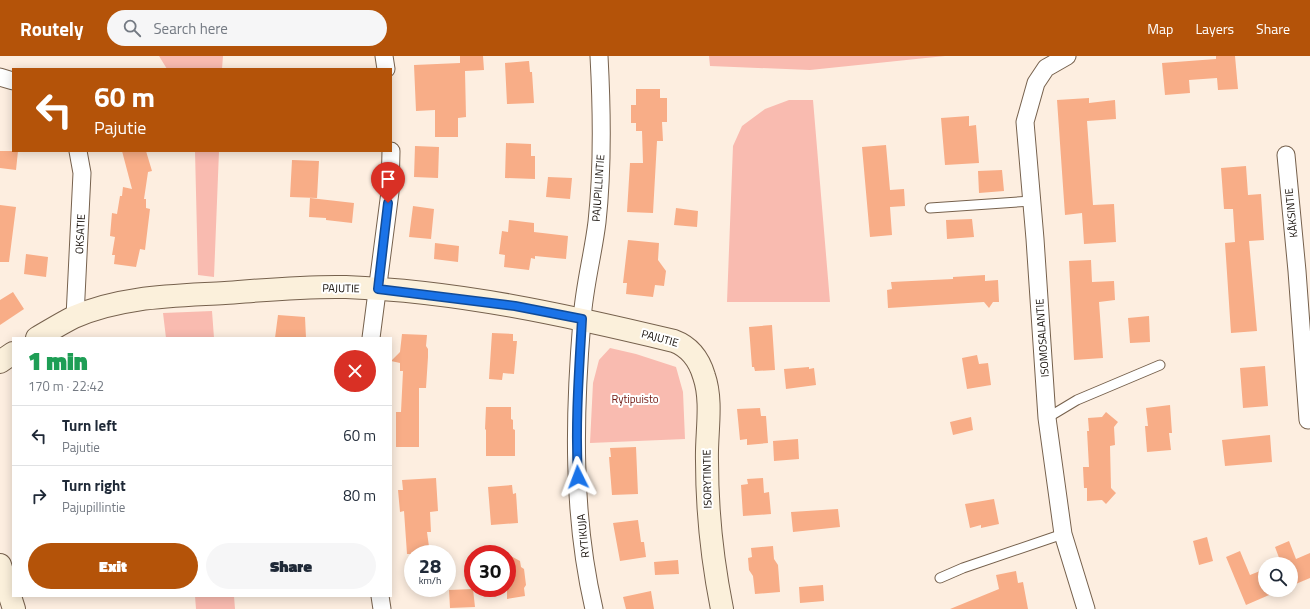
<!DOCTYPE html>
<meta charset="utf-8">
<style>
:root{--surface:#fff;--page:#f6f6f7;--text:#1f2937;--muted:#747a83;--line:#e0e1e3;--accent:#b45309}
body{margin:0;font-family:"Titillium Web",sans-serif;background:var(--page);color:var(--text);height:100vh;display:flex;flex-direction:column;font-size:15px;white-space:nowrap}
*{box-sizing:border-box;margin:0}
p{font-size:13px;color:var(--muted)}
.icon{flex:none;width:22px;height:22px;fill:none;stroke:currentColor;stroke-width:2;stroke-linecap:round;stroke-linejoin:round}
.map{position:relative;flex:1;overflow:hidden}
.panel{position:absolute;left:12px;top:281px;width:380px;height:260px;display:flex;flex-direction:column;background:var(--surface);border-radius:0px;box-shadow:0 2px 10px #0003}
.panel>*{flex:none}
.hud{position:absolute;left:12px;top:12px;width:380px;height:84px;border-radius:0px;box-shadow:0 2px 10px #0003;background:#b45309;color:#fff;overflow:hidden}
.controls{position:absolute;left:1258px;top:501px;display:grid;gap:8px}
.controls a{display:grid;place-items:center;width:40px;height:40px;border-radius:50%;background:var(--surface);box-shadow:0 2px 10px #0003;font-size:20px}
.speed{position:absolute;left:404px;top:489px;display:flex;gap:8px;font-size:20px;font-weight:700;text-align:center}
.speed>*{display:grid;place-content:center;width:52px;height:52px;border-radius:50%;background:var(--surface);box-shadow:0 2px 10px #0003;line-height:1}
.speed small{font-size:10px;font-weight:400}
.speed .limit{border:6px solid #d22;background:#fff;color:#111}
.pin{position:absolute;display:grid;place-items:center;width:34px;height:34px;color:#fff;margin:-41px -17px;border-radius:50% 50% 50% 0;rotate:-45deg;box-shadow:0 0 4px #0007}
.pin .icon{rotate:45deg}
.me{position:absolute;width:44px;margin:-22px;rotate:357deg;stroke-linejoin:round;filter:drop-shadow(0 0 3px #0008)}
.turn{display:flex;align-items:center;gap:14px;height:84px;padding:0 16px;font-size:18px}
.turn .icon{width:52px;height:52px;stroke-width:2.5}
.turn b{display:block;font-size:28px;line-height:34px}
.round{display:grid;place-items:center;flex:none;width:42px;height:42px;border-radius:21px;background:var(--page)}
.overview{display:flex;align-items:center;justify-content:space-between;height:68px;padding:0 16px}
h1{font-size:24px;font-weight:800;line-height:30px;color:#1e9e55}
.button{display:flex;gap:8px;margin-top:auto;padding:8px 16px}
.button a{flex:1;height:46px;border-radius:24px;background:var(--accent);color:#fff;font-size:16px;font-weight:800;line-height:46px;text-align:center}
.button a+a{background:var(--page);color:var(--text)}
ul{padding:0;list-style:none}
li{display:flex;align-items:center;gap:12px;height:60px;padding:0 16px;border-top:1px solid var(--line)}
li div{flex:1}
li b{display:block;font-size:15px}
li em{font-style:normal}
header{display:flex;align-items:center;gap:24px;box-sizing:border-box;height:56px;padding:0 20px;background:var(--accent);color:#fff}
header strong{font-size:19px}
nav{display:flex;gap:22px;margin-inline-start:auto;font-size:14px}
.search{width:280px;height:36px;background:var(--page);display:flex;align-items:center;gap:10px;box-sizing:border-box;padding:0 14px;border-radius:22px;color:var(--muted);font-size:15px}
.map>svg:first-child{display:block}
.green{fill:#f9bbb0}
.building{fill:#f8ad87}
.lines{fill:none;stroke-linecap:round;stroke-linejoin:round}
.lane-casing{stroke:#76614d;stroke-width:11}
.street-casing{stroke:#76614d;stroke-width:19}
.secondary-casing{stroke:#76614d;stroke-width:24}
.lane{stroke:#fff;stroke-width:9}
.street{stroke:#fff;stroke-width:17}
.secondary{stroke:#fbf0db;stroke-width:22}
.route-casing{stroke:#114b97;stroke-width:10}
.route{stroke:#1a73e8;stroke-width:7}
.labels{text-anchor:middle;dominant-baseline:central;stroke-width:4;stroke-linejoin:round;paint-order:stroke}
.street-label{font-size:11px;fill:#110a04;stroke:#fff}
.park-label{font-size:11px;fill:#70150e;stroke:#fff}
</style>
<header>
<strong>Routely</strong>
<div class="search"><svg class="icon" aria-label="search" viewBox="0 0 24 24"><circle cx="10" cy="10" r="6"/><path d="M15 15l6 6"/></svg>Search here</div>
<nav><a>Map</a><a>Layers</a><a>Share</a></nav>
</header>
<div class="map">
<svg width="1310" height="553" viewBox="0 0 1310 553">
<rect width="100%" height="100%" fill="#fdeee0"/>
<path class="green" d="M159 0H223L222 13H167Z
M709 0H945L810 14 710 10Z
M789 44H813L830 246H727L733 90 742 70 765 53Z
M195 95H219L214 221 198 219Z
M212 255 214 282H166L163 257Z
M610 292 636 298 676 311 683 336 685 383 590 387 593 327 599 304Z
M195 540H234L235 553H196Z"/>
<path class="building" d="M460 0H483L484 14 465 15 466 61 458 62V81H435V54L416 55 414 9 460 7Z
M1216 0H1235L1238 33 1218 34 1217 22 1189 24 1190 37 1165 39 1162 7 1216 3Z
M528 5H529L530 16H532L534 47 507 48 505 7Z
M636 33H660V42H667V66H662L663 85H657L653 157 627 156 630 107H643L642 75H636V67H631V49H636Z
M1089 42V47L1115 44 1116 63 1087 65 1093 149 1114 148 1116 186 1084 188 1082 157 1065 159 1057 44Z
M969 60V70L976 69 979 107 945 109 941 62Z
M506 87 531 88V100H535V123L505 122Z
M886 89 890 134 904 133 905 150 890 151 892 179 870 181 862 91Z
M415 90 439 91 438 122 414 121Z
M0 95H18L16 114 0 112Z
M122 95H146L152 115 148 116 144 143H146V152L150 153 145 194 140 193 136 211 114 208 115 199H112L115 181 110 180 112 157 117 158 120 140H122L123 131 132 133Z
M292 104 319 105 317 142 290 141Z
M1246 110 1248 139 1261 138 1264 184 1249 185 1257 275 1231 277 1225 187 1235 186 1233 153H1224L1221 112Z
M1002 114 1004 135 979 137 978 115Z
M548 121 572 122 570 143 546 141Z
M310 142 354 147 352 167 326 164V162L309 161Z
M0 149 16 151 9 206H0Z
M413 150 434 153 431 183 409 181Z
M676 152 698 155 697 171 674 169Z
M972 163 974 181 947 183 946 164Z
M509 164 534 167V176L568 180 566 203 535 200V203L531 202 529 214 504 211 505 199 499 198 502 175 508 176Z
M628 184 659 187 658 204 666 215 664 230 655 229 653 241 626 238 627 227H623Z
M435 187 459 190 458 206 434 203Z
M26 198 48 201 46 221 24 218Z
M1091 204 1092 226 1114 225 1115 244 1099 246 1103 302 1074 304 1069 205Z
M985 219V225L998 224 999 246H993L989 252 984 246 888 252 887 234 892 233 891 226 953 223V221Z
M13 236 24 253 0 269V244Z
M278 259 305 261 306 282H275Z
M1149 260 1150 286 1130 287 1128 262Z
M772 269 775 314 755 315 754 311H752L749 271Z
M492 277 513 278V285H517L514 318 503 317 502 324 489 323Z
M402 278 427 279 426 290 428 293V301L426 332H419V391H396V356H401L403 315H400V307L391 305 400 296Z
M977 299 979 308 988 307 991 329 967 333 962 302Z
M1265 310 1268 350 1243 352 1240 312Z
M809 311V313L814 312 816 329 786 333 784 313Z
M1170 349 1172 377H1169L1171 394 1147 396 1145 370H1148L1146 352Z
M486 351H511V363L513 364V373L515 374V400H486V374L485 373Z
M760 352 761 360H766L768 387 747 389V383L740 384 737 353Z
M1106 356 1118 366 1114 371 1115 389 1110 390 1111 432 1116 437 1106 448 1102 444 1087 445V432H1084L1083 411H1089L1087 375H1089L1088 362 1102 361Z
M971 361 973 374 953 379 950 366Z
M1270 379 1272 406 1225 410 1222 384Z
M798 383 799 403 774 405 773 385Z
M636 391 638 438 612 439 609 401H611L610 392Z
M436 422 438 455 430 456 431 476H427L430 498H407L404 455 400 456 398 434H403L402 424Z
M763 422 764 437 769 436 771 458 743 460 741 429 748 428 747 423Z
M512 429 513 438 516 437 518 467 491 469 488 431Z
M994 443 999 468 981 472V469L970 472 965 448Z
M838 453 840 471 793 476 791 456Z
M638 464 641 486H644L646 501 620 505 613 467Z
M1207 481 1213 505 1199 509 1193 485Z
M1289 485 1296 503 1310 497V522L1291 530V508H1278L1281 507 1275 491Z
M773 490 774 503 778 509 780 536 755 538 753 520 749 514 748 502 752 501 751 492Z
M1240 495 1250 519 1265 513V534H1281L1246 549 1226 501Z
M507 498 520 505 521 511 524 513 526 529 524 532 525 540 507 543Z
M678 504 679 518 655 519 654 506Z
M1016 515 1018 527 1023 526 1028 553H950L999 533 996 519Z
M823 529 824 545 800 547 799 531Z
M473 533 475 551 450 552 449 534Z
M651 535 654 553H626L623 541Z"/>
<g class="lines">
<defs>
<path id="lane" d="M930 152 1032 145
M1047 362 1077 344 1160 309
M940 522 963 512 1063 478"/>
<path id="street" d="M384 0 386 13
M1067 0 1046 12 1036 27 1025 66 1035 183 1047 362 1063 478 1086 553
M0 21 13 25
M1286 99 1297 215 1308 364
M75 261 82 117 78 95
M371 282 390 136 391 95
M380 540 382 553
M594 553C572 459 574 360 582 264 584 231 593 199 597 166 603 111 602 55 599 0"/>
<path id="secondary" d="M37 282C49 275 62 267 74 261 121 240 175 240 225 237 265 234 305 230 346 231 457 235 566 259 674 285 690 291 699 303 704 320 713 346 706 378 707 405 707 455 712 503 722 553
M0 306 13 297
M0 509 14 553"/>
</defs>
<use href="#lane" class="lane-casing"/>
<use href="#street" class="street-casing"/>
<use href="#secondary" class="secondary-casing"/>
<use href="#lane" class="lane"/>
<use href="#street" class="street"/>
<use href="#secondary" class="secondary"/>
</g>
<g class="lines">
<defs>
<path id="route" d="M388 147 378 233 515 250 582 263C579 316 575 368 578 421"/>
</defs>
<use href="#route" class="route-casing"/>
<use href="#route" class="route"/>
</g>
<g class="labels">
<g class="street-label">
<text transform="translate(598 132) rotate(-86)">PAJUPILLINTIE</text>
<text transform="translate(1291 157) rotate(-96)">KÅKSINTIE</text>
<text transform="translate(80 178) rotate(-87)">OKSATIE</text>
<text transform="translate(341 232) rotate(1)">PAJUTIE</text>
<text transform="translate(660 282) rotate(15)">PAJUTIE</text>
<text transform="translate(1042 282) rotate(-94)">ISOMOSALANTIE</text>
<text transform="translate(707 423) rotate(-91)">ISORYTINTIE</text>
<text transform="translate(583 480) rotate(-96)">RYTIKUJA</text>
</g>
<g class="park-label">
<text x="635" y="343">Rytipuisto</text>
</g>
</g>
</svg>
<div class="controls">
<a><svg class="icon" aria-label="search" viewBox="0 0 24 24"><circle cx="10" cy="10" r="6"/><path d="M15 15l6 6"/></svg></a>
</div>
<div class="speed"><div>28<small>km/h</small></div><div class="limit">30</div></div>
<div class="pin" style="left:388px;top:147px;background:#d93025"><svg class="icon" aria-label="arrive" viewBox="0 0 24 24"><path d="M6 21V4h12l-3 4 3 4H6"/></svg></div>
<svg class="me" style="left:578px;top:421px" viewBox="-20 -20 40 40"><path d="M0-17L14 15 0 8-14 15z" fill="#1a73e8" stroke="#fff" stroke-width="4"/></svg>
<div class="hud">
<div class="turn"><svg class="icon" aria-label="left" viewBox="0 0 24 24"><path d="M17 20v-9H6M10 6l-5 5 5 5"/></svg><div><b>60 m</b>Pajutie</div></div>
</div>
<section class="panel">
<div class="overview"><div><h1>1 min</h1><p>170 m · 22:42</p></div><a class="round" style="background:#d93025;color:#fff"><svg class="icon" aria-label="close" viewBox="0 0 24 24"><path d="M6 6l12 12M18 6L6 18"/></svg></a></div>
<ul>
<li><svg class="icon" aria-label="left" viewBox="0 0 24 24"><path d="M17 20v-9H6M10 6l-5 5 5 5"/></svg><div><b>Turn left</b><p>Pajutie</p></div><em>60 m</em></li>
<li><svg class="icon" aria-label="right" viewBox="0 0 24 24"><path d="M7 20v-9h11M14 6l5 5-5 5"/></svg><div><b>Turn right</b><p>Pajupillintie</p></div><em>80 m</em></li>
</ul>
<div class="button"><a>Exit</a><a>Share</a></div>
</section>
</div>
